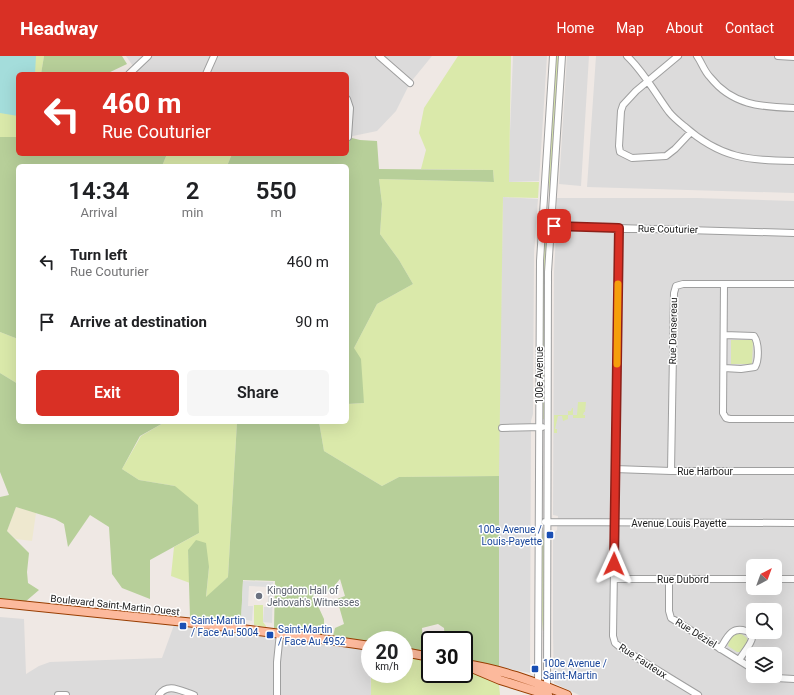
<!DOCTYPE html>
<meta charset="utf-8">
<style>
:root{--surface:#fff;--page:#f6f6f6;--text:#202124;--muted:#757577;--accent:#d93025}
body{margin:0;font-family:Roboto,sans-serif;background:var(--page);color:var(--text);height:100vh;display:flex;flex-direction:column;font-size:15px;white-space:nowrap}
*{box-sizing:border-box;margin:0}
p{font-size:13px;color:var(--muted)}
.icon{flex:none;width:22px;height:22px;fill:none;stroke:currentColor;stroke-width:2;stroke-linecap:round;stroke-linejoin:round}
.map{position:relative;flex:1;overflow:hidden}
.panel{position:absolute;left:16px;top:108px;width:333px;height:260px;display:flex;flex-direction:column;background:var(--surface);border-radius:6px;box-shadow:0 4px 16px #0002}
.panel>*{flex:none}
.guide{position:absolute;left:16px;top:16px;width:333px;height:84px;border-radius:6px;box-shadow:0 4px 16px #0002;background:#d93025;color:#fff;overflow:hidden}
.needle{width:26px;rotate:41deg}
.buttons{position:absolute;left:746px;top:503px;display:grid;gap:8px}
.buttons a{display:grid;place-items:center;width:36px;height:36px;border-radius:6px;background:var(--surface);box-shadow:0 4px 16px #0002;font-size:20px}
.speed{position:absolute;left:361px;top:575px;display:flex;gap:8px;font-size:20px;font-weight:700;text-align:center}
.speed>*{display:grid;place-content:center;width:52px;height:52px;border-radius:50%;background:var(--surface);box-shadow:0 4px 16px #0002;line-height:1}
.speed small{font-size:10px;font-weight:400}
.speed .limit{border:2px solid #111;border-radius:6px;background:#fff;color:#111}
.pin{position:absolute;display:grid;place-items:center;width:34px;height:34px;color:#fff;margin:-17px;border-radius:8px;box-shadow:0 2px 6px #0006}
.me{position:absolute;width:44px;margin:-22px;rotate:1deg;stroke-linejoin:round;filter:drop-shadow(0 0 3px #0008)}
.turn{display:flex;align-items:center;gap:14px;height:84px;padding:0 20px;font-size:18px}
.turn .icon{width:52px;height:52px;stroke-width:2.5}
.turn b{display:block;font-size:28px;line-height:34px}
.eta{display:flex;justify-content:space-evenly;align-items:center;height:68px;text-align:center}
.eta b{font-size:24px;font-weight:600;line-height:28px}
.cta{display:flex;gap:8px;margin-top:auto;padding:8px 20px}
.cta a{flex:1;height:46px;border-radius:6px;background:var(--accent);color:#fff;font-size:16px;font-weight:600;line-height:46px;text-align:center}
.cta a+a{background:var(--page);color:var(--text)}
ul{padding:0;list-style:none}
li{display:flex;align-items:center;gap:12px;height:60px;padding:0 20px}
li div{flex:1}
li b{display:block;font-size:15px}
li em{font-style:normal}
header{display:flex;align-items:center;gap:24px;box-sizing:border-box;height:56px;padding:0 20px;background:var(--accent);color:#fff}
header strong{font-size:19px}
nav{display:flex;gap:22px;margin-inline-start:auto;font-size:14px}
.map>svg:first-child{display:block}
.residential{fill:#dcdbdb;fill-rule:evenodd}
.farmland{fill:#eee8cf}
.grass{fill:#dae9aa}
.forest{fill:#b7cf99}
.parking{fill:#dedede}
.water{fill:#a4dddb}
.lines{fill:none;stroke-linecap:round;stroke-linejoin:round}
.minor-casing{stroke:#9f9f9f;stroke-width:8}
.major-casing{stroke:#983d00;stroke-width:10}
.minor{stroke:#fff;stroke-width:6}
.major{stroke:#fcb99c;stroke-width:8}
.route-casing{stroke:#8d1f18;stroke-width:10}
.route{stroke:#d93025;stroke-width:7}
.slow{stroke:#f59e0b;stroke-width:7}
.transit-dot{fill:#1a4fb4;stroke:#fff;stroke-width:1.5}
.worship-dot{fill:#6b7280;stroke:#fff;stroke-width:1.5}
.labels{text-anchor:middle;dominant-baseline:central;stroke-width:3;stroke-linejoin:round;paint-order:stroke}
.street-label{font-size:10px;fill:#1e1e1e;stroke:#fff}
.transit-label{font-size:10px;fill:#164399;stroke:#fff;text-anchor:start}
.worship-label{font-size:10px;fill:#5b616d;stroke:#fff;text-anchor:start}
</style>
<header>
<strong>Headway</strong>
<nav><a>Home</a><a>Map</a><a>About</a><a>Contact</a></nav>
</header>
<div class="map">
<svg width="794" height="639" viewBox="0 0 794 639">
<rect width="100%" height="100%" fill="#efe8e4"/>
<path class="residential" d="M126 0H432L410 27 396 55 377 75 348 81 347 76V18H129L135 13Z
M513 0H547L539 125 508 126Z
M567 0H589L581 130 559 128Z
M596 0H794V137L587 131Z
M503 141 538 143 534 198 533 358 531 365 530 617 499 611V374Z
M557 142H697L794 145V639H579L554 627 553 579V478L557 474 558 460 553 459 554 216 556 178 560 175 561 166 556 162ZM753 510H775V532H753ZM753 554H775V576H753ZM753 598H775V620H753Z
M0 561 24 563 26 618 39 610 50 606 162 602 174 569 370 594 371 639H0Z"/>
<path class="farmland" d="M16 451 36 457 32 485 16 483 7 475Z"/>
<path class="grass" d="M0 0H44L41 18H18V81H0Z
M458 0H511L509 126H539L538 142 503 141 499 420 399 421 382 430 324 395 319 366H347V348L364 347 354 292 377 248 413 228 399 204 380 178 382 148 379 123 494 126 493 114 421 113 426 94 419 77 424 52Z
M556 0H559L550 140 548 120Z
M167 98H232L227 110H162Z
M544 178H547L546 203 545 363H542V214Z
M0 276 18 283V328L0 317Z
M731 284H753L752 308H731Z
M578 346H586L585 356H584L583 359H585V362H573V359H568V363L563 365 562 360H558L555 373H557V377H554V359H568V355H571L572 352H573V359H577Z
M165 366H237L228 521 206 542 209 511 188 494 190 527 171 520 174 491 199 477 175 430 139 424 122 413 141 380Z
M545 477 544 575H543L541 554 542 478Z
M254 549H263V566L266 570V571L254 569Z
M735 576H739L747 582V587L740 596H737L728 590 729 586Z
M404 600 430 605V618H464V613L468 614 499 629 500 639H371V618H404Z"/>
<path class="forest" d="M44 0H122L127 8 106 18H41Z
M347 76 348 81 360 84 377 85 379 113 493 114 494 126 379 123 382 148 380 178 399 204 413 228 377 248 354 292 361 303 364 347 347 348V110H227L232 98H347Z
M0 81H18V98H167L162 110H18V283L0 276Z
M0 317 18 328V366H165L140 380 122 413 139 424 175 430 198 449 199 477 150 504V543L122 532 112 518 109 471 90 459 68 491 64 468 55 463 16 451 7 475 29 497 27 516 28 527 39 534 25 546 0 543V441L9 439 0 416Z
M237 366H319L324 395 382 430 399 421 499 420V611L464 604V584H445L444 572 438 568 422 572 423 585 421 596 404 592V584H370V586L333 580 335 572 344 568 337 543 345 540 340 523 330 535 313 539 324 563V579L274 572 275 525 243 524 241 569 190 562 188 494 196 484 206 487 209 511 206 541 228 521Z"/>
<path class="parking" d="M243 525 273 526 272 567 263 566 264 551H268V531L249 530 248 550H253L252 565 241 563Z"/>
<path class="water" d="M0 0H36L35 18H18V60L0 57Z"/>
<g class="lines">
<defs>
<path id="minor" d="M379 0 410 27
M627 0C644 16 655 37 669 56 673 61 679 66 684 70 721 103 748 104 794 105
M678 0 636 35 623 49 621 55 619 90 620 96 632 102 666 100 675 93 691 76
M697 0C702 7 704 15 710 21 732 49 760 51 794 52
M778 0 794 1
M129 18 148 0
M206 18 214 0
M347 43 350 52 348 81
M548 170 794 177
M619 172 613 580 615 587 621 592 698 639
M724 228 723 357 726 362 730 363H794
M724 312 741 313 755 311C759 304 759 287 754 280L724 279
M502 372 542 371
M615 413 671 415H794
M671 415 674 237 676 230 683 228H794
M545 466 794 467
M614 523H753
M775 523H794
M669 524V555L671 562 753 613
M720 593C727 582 731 570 746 575 749 576 752 578 752 582 752 587 742 599 739 604
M766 620 776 622 794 623
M538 631 540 205 553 0
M547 633 548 216 562 0
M58 639H66
M159 639C168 626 181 635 194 639
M277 639V606L280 577"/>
<path id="major" d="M0 547 195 567 329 584 370 590
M404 596 430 601
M464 608C496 612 537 626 567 639
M474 613 500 624 548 639"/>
</defs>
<use href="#minor" class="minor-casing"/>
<use href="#major" class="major-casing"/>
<use href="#minor" class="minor"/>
<use href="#major" class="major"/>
</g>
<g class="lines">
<defs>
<path id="route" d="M554 170 619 172 614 508"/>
</defs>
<use href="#route" class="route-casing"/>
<use href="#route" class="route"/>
<path class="slow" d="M617 308 618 228"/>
</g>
<g class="transit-dot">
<rect x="546" y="475" width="8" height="8" rx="2"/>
<rect x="179" y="566" width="8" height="8" rx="2"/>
<rect x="266" y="575" width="8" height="8" rx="2"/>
<rect x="531" y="609" width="8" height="8" rx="2"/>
</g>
<circle class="worship-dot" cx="259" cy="540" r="4"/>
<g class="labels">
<g class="street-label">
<text transform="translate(668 173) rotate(1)">Rue Couturier</text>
<text transform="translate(673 275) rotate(-89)">Rue Dansereau</text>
<text transform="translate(539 319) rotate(-90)">100e Avenue</text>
<text x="705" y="415">Rue Harbour</text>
<text x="679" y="467">Avenue Louis Payette</text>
<text x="683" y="523">Rue Dubord</text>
<text transform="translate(115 549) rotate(6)">Boulevard Saint-Martin Ouest</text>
<text transform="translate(696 577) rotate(32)">Rue Déziel</text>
<text transform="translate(643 605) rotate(33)">Rue Fauteux</text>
</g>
<g class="transit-label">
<text x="542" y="473" text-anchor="end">100e Avenue /<tspan x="542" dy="12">Louis-Payette</tspan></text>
<text x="191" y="564">Saint-Martin<tspan x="191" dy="12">/ Face Au 5004</tspan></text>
<text x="278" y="573">Saint-Martin<tspan x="278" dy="12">/ Face Au 4952</tspan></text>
<text x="543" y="607">100e Avenue /<tspan x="543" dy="12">Saint-Martin</tspan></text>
</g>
<g class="worship-label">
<text x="267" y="534">Kingdom Hall of<tspan x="267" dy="12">Jehovah's Witnesses</tspan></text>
</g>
</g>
</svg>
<div class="buttons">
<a><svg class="needle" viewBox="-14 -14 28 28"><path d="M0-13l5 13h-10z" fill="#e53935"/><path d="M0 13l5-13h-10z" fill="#757577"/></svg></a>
<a><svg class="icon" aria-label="search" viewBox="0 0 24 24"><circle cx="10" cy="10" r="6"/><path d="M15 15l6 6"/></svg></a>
<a><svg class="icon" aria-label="layers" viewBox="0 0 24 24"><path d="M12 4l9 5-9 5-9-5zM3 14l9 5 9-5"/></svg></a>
</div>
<div class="speed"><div>20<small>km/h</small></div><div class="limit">30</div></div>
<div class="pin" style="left:554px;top:170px;background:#d93025"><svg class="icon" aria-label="arrive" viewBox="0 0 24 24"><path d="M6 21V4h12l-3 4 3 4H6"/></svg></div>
<svg class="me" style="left:614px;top:508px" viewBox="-20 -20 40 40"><path d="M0-17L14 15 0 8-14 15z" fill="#d93025" stroke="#fff" stroke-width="4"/></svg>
<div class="guide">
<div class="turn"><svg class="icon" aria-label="left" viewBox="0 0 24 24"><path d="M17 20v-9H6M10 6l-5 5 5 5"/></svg><div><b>460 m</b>Rue Couturier</div></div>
</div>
<section class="panel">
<div class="eta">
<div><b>14:34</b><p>Arrival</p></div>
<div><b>2</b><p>min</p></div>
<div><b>550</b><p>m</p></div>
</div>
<ul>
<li><svg class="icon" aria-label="left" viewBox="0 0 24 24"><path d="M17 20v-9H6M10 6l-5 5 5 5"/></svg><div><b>Turn left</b><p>Rue Couturier</p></div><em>460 m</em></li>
<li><svg class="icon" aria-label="arrive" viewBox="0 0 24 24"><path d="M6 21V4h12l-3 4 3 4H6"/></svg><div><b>Arrive at destination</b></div><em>90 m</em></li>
</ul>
<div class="cta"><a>Exit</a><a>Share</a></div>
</section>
</div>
